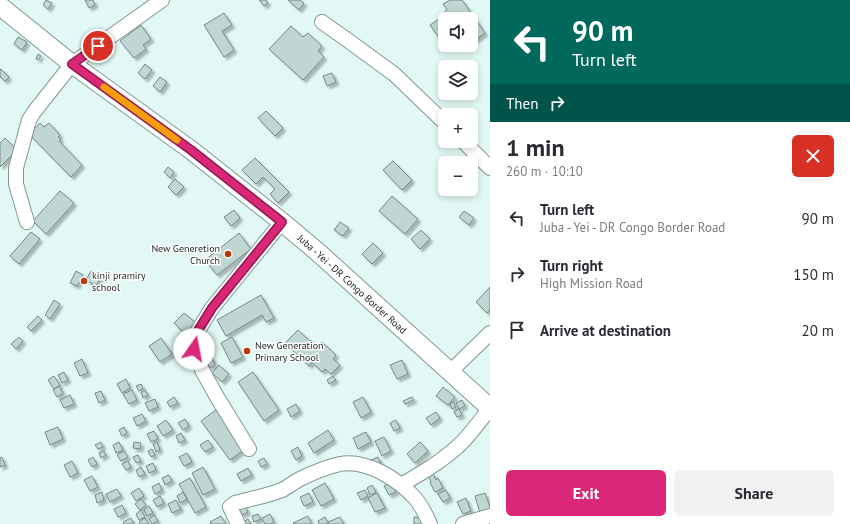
<!DOCTYPE html>
<meta charset="utf-8">
<style>
:root{--surface:#fff;--page:#f2f2f3;--text:#2b2b33;--muted:#7c7c81;--accent:#db2777}
body{margin:0;font-family:"PT Sans",sans-serif;background:var(--page);color:var(--text);height:100vh;display:flex;flex-direction:column;font-size:15px;white-space:nowrap}
*{box-sizing:border-box;margin:0}
p{font-size:13px;color:var(--muted)}
.icon{flex:none;width:22px;height:22px;fill:none;stroke:currentColor;stroke-width:2;stroke-linecap:round;stroke-linejoin:round}
.map{position:relative;flex:1;overflow:hidden}
.panel{display:flex;flex-direction:column;background:var(--surface);width:360px}
.panel>*{flex:none}
.hud{background:#00695c;color:#fff;overflow:hidden}
.buttons{position:absolute;left:438px;top:12px;display:grid;gap:8px}
.buttons a{display:grid;place-items:center;width:40px;height:40px;border-radius:6px;background:var(--surface);box-shadow:0 2px 6px #0003;font-size:20px}
.pin{position:absolute;display:grid;place-items:center;width:34px;height:34px;color:#fff;margin:-17px;border:2px solid #fff;border-radius:50%;box-shadow:0 1px 4px #0007}
.me{position:absolute;width:44px;margin:-22px;rotate:12deg;stroke-linejoin:round;filter:drop-shadow(0 0 3px #0008)}
.turn{display:flex;align-items:center;gap:14px;height:84px;padding:0 16px;font-size:18px}
.turn .icon{width:52px;height:52px;stroke-width:2.5}
.turn b{display:block;font-size:28px;line-height:34px}
.then{display:flex;align-items:center;height:38px;padding:0 16px;background:#0003;gap:8px;font-size:15px}
.round{display:grid;place-items:center;flex:none;width:42px;height:42px;border-radius:6px;background:var(--page)}
.overview{display:flex;align-items:center;justify-content:space-between;height:68px;padding:0 16px}
h1{font-size:24px;font-weight:700;line-height:30px}
.action{display:flex;gap:8px;margin-top:auto;padding:8px 16px}
.action a{flex:1;height:46px;border-radius:6px;background:var(--accent);color:#fff;font-size:16px;font-weight:700;line-height:46px;text-align:center}
.action a+a{background:var(--page);color:var(--text)}
ul{padding:0;list-style:none}
li{display:flex;align-items:center;gap:12px;height:56px;padding:0 16px}
li div{flex:1}
li b{display:block;font-size:15px}
li em{font-style:normal}
main{display:flex;flex:1;min-height:0}
.map>svg:first-child{display:block}
.building{fill:#c0d6d2;stroke:#758986;filter:url(#shadow)}
.lines{fill:none;stroke-linecap:round;stroke-linejoin:round}
.minor-casing{stroke:#829793;stroke-width:16}
.major-casing{stroke:#829793;stroke-width:20}
.minor{stroke:#fff;stroke-width:14}
.major{stroke:#fff;stroke-width:18}
.route-casing{stroke:#8e194d;stroke-width:10}
.route{stroke:#db2777;stroke-width:7}
.slow{stroke:#f59e0b;stroke-width:7}
.poi-dot{fill:#be3608;stroke:#fff;stroke-width:1.5}
.labels{text-anchor:middle;dominant-baseline:central;stroke-width:3;stroke-linejoin:round;paint-order:stroke}
.poi-label{font-size:10px;fill:#202826;stroke:#fff;text-anchor:start}
.street-label{font-size:10px;fill:#202826;stroke:#fff}
</style>
<main>
<div class="map">
<svg width="490" height="524" viewBox="0 0 490 524">
<defs>
<filter id="shadow"><feDropShadow dx="3" dy="3" stdDeviation="1" flood-color="#0004"/></filter>
</defs>
<rect width="100%" height="100%" fill="#e2f8f4"/>
<path class="building" d="M46 0 52 3 48 9 43 5Z
M85 0H93L95 5 89 8Z
M259 0H266L268 3 264 6Z
M288 0H300L304 3 299 10Z
M450 0H462L485 33 471 43V19H445V25L439 16 447 10 443 4Z
M224 13 232 25 222 31 234 50 224 57 204 25Z
M439 19 445 29V40L442 42 430 25Z
M141 25 151 39 143 45 146 49 134 58 120 41Z
M291 26 303 37 308 33 322 46 318 51 324 57 303 80 269 49Z
M18 37 27 42 22 50 14 44Z
M38 54 41 56 38 60 36 59Z
M145 64 152 70 145 79 138 73Z
M1 69 9 77 5 81 0 77V70Z
M332 73 336 82 327 86 323 76Z
M160 77 167 82 160 92 153 86Z
M266 111 283 128 275 136 258 118Z
M40 123 44 127 49 123 60 135 58 137 61 139 59 141 82 165 71 177 29 134Z
M5 138 17 150 0 167V143Z
M255 158 289 192 278 203 270 194 275 189 263 177 256 184 242 170Z
M393 161 412 180 402 190 383 170Z
M168 167 174 172 170 178 164 172Z
M175 179 184 187 176 195 168 187Z
M60 191 74 203 46 234 33 221Z
M392 196 418 219 405 234 379 211Z
M234 210 240 218 231 226 224 217Z
M464 211 474 218 469 225 459 217Z
M340 222 349 228 343 236 334 230Z
M421 230 430 239 420 249 411 239Z
M31 232 40 239 19 264 10 256Z
M239 233 251 249 217 275 205 260Z
M373 243 383 253 372 264 362 254Z
M76 271 83 275 77 286 70 283Z
M91 271 101 277 96 286 86 280Z
M490 287V309L487 313 476 302Z
M261 295 274 318 266 322 262 315 226 336 217 320Z
M54 300 60 304 50 319 45 315Z
M184 313 196 323 185 334 174 323Z
M38 316 42 320 31 331 27 327Z
M298 330 310 341 311 340 318 346 322 342 336 355 333 359 340 365 331 374 325 369 322 372 312 362 309 366 285 343Z
M19 337 23 341 16 349 11 344Z
M203 337 207 345 200 349 195 341Z
M232 337 243 357 231 363 221 343Z
M161 338 172 354 160 362 149 346Z
M212 357 215 365 210 368 206 360Z
M82 359 88 373 80 376 74 363Z
M402 360 408 374 397 379 390 365Z
M219 365 229 374 222 382 212 373Z
M64 372 68 380 62 383 58 375Z
M253 372 279 410 264 421 238 382Z
M54 376 60 385 54 389 48 380Z
M333 376 336 380 329 384 327 380Z
M126 379 130 388 122 393 117 384Z
M141 384 143 388 139 391 136 386Z
M59 386 63 393 57 397 53 390Z
M443 387 455 397 448 405 436 396Z
M132 390 137 400 129 404 123 394Z
M145 390 148 395 143 398 141 392Z
M101 391 105 400 99 403 95 393Z
M70 395 74 404 64 408 60 400Z
M174 397 178 403 170 407 167 402Z
M363 397 371 412 361 418 353 402Z
M412 397 414 400 405 404 403 401Z
M155 399 158 407 149 411 145 403Z
M462 400 465 406 459 409 456 403Z
M453 402 456 407 452 409 450 404Z
M296 404 300 411 291 417 287 409Z
M459 409 462 415 457 417 454 412Z
M216 410 245 449 230 460 201 421Z
M436 412 440 418 431 425 426 418Z
M142 414 146 421 137 426 133 418Z
M185 419 189 426 183 430 178 423Z
M166 420 173 430 163 436 157 426Z
M396 420 400 428 394 431 390 423Z
M58 427 63 439 50 445 45 432Z
M124 427 127 433 122 436 119 430Z
M328 430 334 440 314 453 308 443Z
M154 431 158 439 151 442 147 434Z
M366 432 371 442 358 449 353 438Z
M181 433 185 440 179 443 176 436Z
M384 437 391 451 382 456 375 441Z
M208 440 213 447 205 452 200 445Z
M101 442 103 447 98 449 95 445Z
M119 442 123 450 116 453 113 445Z
M134 442 141 443 140 449 133 448Z
M157 442 160 450 156 452 153 444Z
M420 442 428 451 415 463 407 454Z
M298 447 302 456 296 460 291 451Z
M152 449 155 455 151 457 148 451Z
M104 451 106 455 101 458 99 453Z
M124 451 128 457 121 461 117 455Z
M187 453 192 462 184 466 179 457Z
M138 455 141 461 136 463 133 457Z
M2 457 5 465 0 467V458Z
M93 457 97 464 92 467 88 460Z
M378 457 381 464 374 467 371 460Z
M264 458 267 464 261 467 258 461Z
M72 461 78 473 70 477 64 465Z
M128 461 131 467 126 470 122 464Z
M153 463 156 470 149 473 146 466Z
M141 467 145 474 139 477 136 470Z
M203 467 215 489 203 495 192 473Z
M248 468 252 475 241 481 237 474Z
M433 473 436 480 438 478 443 488 435 492 430 483 431 482 428 476Z
M169 475 172 481 165 485 162 478Z
M92 476 98 487 90 491 84 480Z
M190 478 206 507 195 513 179 484Z
M391 482 396 492 389 495 384 486Z
M159 483 162 490 155 494 152 487Z
M325 483 334 499 321 506 312 490Z
M372 485 376 492 370 495 367 488Z
M139 488 144 496 136 501 131 493Z
M117 489 121 496 110 502 106 494Z
M365 490 368 496 361 500 357 493Z
M446 490 450 498 443 502 438 494Z
M102 492 104 500 97 503 95 495Z
M183 492 187 499 180 503 177 496Z
M309 493 313 502 304 506 300 497Z
M377 493 385 508 375 512 368 498Z
M485 493 490 507V513L481 516 475 496Z
M160 496 164 503 157 507 153 500Z
M466 498 471 511 463 514 457 502Z
M141 499 146 505 140 510 135 504Z
M176 500 181 509 172 513 168 504Z
M122 505 126 513 118 517 114 509Z
M244 505 248 512 242 515 238 508Z
M149 506 153 513 147 516 144 510Z
M141 510 145 517 139 520 136 514Z
M258 514 261 519 254 522 252 516Z
M270 514 274 522 270 524H265L262 518Z
M154 515 158 521 152 524 149 519Z
M221 516 226 524H211L210 522Z
M308 516 312 524H294L293 523Z
M325 517 328 524H319L318 521Z
M340 517 344 524H329L328 522Z
M414 517 424 518 423 524H414Z
M131 518 134 524H124L123 522Z
M145 518 149 524H140L139 522Z
M248 519 251 524H241V523Z"/>
<g class="lines">
<defs>
<path id="minor" d="M322 22 346 39 394 74 445 123
M463 141 490 168
M27 222 16 184V168L29 120 34 112 72 64 162 0
M450 372 490 333
M249 449 217 397 202 370 194 349 193 342 194 337 212 308 282 222
M401 485C420 474 439 463 456 448 469 437 479 422 490 408
M238 524 230 507 235 503C250 499 267 496 282 490 288 487 294 482 300 479 312 473 327 467 340 464 366 459 398 479 415 498 421 505 426 515 430 524
M463 524 490 516"/>
<path id="major" d="M0 6 72 64 191 150 282 222 320 254 490 408"/>
</defs>
<use href="#minor" class="minor-casing"/>
<use href="#major" class="major-casing"/>
<use href="#minor" class="minor"/>
<use href="#major" class="major"/>
</g>
<g class="lines">
<defs>
<path id="route" d="M98 46 72 64 191 150 282 222 212 308 194 337 193 342 194 349"/>
</defs>
<use href="#route" class="route-casing"/>
<use href="#route" class="route"/>
<path class="slow" d="M104 87 177 140"/>
</g>
<g class="poi-dot">
<circle cx="228" cy="254" r="4"/>
<circle cx="84" cy="281" r="4"/>
<circle cx="247" cy="351" r="4"/>
</g>
<g class="labels">
<g class="poi-label">
<text x="220" y="248" text-anchor="end">New Generetion<tspan x="220" dy="12">Church</tspan></text>
<text x="92" y="275">kinji pramiry<tspan x="92" dy="12">school</tspan></text>
<text x="255" y="345">New Generation<tspan x="255" dy="12">Primary School</tspan></text>
</g>
<g class="street-label">
<text transform="translate(352 284) rotate(42)">Juba - Yei - DR Congo Border Road</text>
</g>
</g>
</svg>
<div class="buttons">
<a><svg class="icon" aria-label="sound" viewBox="0 0 24 24"><path d="M4 9h4l5-4v14l-5-4H4zM17 9q2 3 0 6"/></svg></a>
<a><svg class="icon" aria-label="layers" viewBox="0 0 24 24"><path d="M12 4l9 5-9 5-9-5zM3 14l9 5 9-5"/></svg></a>
<a>+</a>
<a>−</a>
</div>
<div class="pin" style="left:98px;top:46px;background:#d93025"><svg class="icon" aria-label="arrive" viewBox="0 0 24 24"><path d="M6 21V4h12l-3 4 3 4H6"/></svg></div>
<svg class="me" style="left:194px;top:349px" viewBox="-20 -20 40 40"><circle r="19" fill="#fff"/><path d="M0-13L10 11 0 6-10 11z" fill="#db2777"/></svg>
</div>
<section class="panel">
<div class="hud">
<div class="turn"><svg class="icon" aria-label="left" viewBox="0 0 24 24"><path d="M17 20v-9H6M10 6l-5 5 5 5"/></svg><div><b>90 m</b>Turn left</div></div>
<div class="then">Then<svg class="icon" aria-label="right" viewBox="0 0 24 24"><path d="M7 20v-9h11M14 6l5 5-5 5"/></svg></div>
</div>
<div class="overview"><div><h1>1 min</h1><p>260 m · 10:10</p></div><a class="round" style="background:#d93025;color:#fff"><svg class="icon" aria-label="close" viewBox="0 0 24 24"><path d="M6 6l12 12M18 6L6 18"/></svg></a></div>
<ul>
<li><svg class="icon" aria-label="left" viewBox="0 0 24 24"><path d="M17 20v-9H6M10 6l-5 5 5 5"/></svg><div><b>Turn left</b><p>Juba - Yei - DR Congo Border Road</p></div><em>90 m</em></li>
<li><svg class="icon" aria-label="right" viewBox="0 0 24 24"><path d="M7 20v-9h11M14 6l5 5-5 5"/></svg><div><b>Turn right</b><p>High Mission Road</p></div><em>150 m</em></li>
<li><svg class="icon" aria-label="arrive" viewBox="0 0 24 24"><path d="M6 21V4h12l-3 4 3 4H6"/></svg><div><b>Arrive at destination</b></div><em>20 m</em></li>
</ul>
<div class="action"><a>Exit</a><a>Share</a></div>
</section>
</main>
